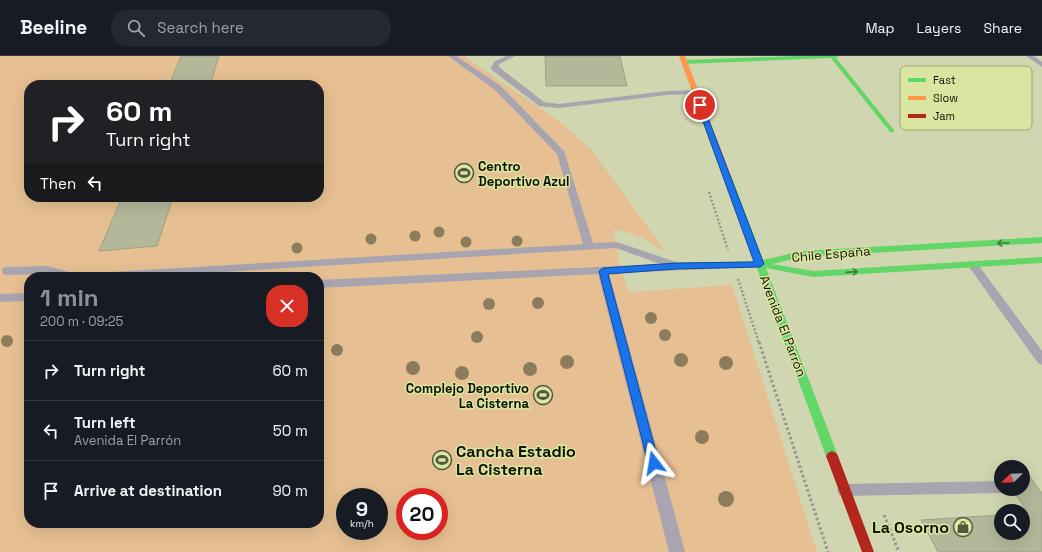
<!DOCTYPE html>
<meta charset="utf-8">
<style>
:root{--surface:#171b24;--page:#242831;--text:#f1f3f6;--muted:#9ea1a6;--line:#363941;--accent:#8c9099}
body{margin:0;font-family:"Space Grotesk",sans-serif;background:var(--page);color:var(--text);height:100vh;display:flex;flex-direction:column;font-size:15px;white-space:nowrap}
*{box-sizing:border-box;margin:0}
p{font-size:13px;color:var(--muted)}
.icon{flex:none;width:22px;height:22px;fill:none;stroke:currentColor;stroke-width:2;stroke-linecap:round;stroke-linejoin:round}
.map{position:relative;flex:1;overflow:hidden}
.drawer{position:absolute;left:24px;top:216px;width:300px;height:256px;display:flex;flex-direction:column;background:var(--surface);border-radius:16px;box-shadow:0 4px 16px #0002}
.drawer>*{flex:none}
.hud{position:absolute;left:24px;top:24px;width:300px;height:122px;border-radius:16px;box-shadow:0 4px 16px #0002;background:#202124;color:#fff;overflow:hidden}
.needle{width:26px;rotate:247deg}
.controls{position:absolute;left:994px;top:404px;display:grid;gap:8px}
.controls a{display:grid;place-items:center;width:36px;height:36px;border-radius:50%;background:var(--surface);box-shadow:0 4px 16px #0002;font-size:20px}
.speed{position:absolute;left:336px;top:432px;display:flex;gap:8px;font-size:20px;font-weight:700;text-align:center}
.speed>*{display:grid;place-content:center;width:52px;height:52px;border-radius:50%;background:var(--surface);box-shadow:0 4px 16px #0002;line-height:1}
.speed small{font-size:10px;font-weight:400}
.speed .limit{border:6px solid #d22;background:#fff;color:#111}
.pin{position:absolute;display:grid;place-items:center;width:34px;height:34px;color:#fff;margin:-17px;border:2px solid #fff;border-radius:50%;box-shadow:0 1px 4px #0007}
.me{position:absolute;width:44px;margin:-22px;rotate:346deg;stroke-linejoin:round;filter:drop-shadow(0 0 3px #0008)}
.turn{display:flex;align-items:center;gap:14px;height:84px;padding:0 16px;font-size:18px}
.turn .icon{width:52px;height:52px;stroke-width:2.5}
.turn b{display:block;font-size:28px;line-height:34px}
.then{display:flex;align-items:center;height:38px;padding:0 16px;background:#0003;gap:8px;font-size:15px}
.round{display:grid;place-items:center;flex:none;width:42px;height:42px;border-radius:16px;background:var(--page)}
.summary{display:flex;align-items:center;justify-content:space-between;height:68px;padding:0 16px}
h1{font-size:24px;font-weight:800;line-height:30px;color:var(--accent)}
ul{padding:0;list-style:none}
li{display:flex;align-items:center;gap:12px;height:60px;padding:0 16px;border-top:1px solid var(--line)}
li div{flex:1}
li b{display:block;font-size:15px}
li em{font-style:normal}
header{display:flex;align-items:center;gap:24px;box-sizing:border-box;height:56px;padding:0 20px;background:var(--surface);border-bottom:1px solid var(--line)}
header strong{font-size:19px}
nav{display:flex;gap:22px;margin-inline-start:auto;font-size:14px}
.search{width:280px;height:36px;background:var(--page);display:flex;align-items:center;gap:10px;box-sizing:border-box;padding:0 14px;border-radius:16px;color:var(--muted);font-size:15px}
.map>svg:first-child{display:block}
.green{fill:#e6c092;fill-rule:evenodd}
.building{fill:#b3b89a;stroke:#9ea285}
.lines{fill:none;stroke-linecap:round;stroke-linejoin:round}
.path-far1{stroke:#959594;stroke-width:2.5;stroke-dasharray:2 2;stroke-linecap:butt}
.path{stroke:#959594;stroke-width:3;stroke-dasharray:2.5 2.5;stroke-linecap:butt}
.lane{fill:#a8a5b1;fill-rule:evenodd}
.fast{fill:#63d668;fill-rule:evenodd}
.slow{fill:#ff974d;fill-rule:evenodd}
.jam{fill:#b3261e;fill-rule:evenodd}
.tree{fill:#8d7c5c}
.oneway{stroke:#3e7e39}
.route{fill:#1a73e8;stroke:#114b97}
.labels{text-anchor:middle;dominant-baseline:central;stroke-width:3;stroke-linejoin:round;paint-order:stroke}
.poi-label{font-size:13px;font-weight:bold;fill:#101200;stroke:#dae5a1;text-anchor:start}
.street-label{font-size:13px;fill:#101200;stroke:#dae5a1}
.near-poi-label{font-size:16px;font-weight:bold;fill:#101200;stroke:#dae5a1;text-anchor:start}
.key{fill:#dae5a1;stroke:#9da671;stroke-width:1}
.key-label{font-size:11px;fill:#101200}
</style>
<header>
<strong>Beeline</strong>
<div class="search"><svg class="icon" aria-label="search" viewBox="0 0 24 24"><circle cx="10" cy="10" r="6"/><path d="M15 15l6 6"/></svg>Search here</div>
<nav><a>Map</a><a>Layers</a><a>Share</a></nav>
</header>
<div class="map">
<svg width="1042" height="496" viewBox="0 0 1042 496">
<rect width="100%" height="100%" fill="#d0d6b0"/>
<path class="green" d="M0 0H464L560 66 592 94 667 198C647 183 638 177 613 174L617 189 618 205 629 236 732 229 817 496H0ZM29 29H319V141H29ZM29 221H319V467H29ZM345 441H379V475H345ZM405 441H439V475H405Z"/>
<path class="building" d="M181 0H219L210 29H169Z
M545 0H620L627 30H546Z
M122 141H173L157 190 99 195Z
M1023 410 1042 438V496H938L921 464 1001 459V477H1023V458L1028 457 1012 433H1023Z"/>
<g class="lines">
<path class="path-far1" d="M709 136 728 194
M738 223 759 287"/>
<path class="path" d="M759 286 828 496
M884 459 899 496"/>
<path class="lane" d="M448 0H456L501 30 564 95 593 187 617 186 679 207 760 205 764 206 765 208 764 210 760 211 609 217 685 496H669L598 218 319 232V224L660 208 616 192 140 221H60L47 218 7 219 3 218 2 215 3 212 7 211 47 210 77 218 583 188 557 98 495 34Z
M506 0H515L499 8V11L544 46 559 48 667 35 695 34 699 36 695 38 667 39 559 52 539 50 492 14 491 12 494 6Z
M1026 0H1034L1042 6V11Z
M973 205 977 207 1042 295V309L1038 307 969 211 968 209 969 207Z
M29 237V245L0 246V238Z
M1001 425V433H1007L1006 436 1001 437 844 440 839 439 837 434 839 429 844 428Z"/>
<path class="fast" d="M793 0H839L836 2 894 74V76H890L831 2 684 8 681 6 684 4Z
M725 120H728L732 122 763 204 802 195 1042 181V187L802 201 772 208 813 215 1042 201V207L813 221 766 212 838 400 836 403 832 405 828 403 826 400 724 122Z"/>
<path class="slow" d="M679 0H685L732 122 731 124H728L724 122Z"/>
<path class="jam" d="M832 395 836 397 838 400 874 496H862L826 400 828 397Z"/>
</g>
<g class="tree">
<circle cx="439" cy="176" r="5.5"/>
<circle cx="415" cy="180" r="5.5"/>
<circle cx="371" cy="183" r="5.5"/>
<circle cx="517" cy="185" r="5.5"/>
<circle cx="466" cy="186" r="5.5"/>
<circle cx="297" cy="192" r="5.5"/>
<circle cx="538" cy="247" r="6"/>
<circle cx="489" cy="248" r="6"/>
<circle cx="651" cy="262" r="6"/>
<circle cx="665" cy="279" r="6"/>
<circle cx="477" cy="281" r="6"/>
<circle cx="7" cy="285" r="6"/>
<circle cx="337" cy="294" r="6"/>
<circle cx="681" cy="304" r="7"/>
<circle cx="567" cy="306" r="7"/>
<circle cx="726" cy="307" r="7"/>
<circle cx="413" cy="312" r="7"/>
<circle cx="530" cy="313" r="7"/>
<circle cx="462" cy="317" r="7"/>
<circle cx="702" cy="381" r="7"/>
<circle cx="726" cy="443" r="8"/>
</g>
<defs><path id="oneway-shaft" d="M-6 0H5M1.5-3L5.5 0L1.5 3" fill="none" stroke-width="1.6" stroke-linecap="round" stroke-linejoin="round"/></defs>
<g class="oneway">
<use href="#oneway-shaft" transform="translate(1003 187) rotate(177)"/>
<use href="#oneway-shaft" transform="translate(852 216) rotate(-4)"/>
</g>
<path class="route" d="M700 47 703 49 764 208 760 211 676 213 608 218 659 407 658 411 654 412 650 411 648 407 599 215 603 212 676 207 754 206 697 49Z"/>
<defs>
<symbol id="stadium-ring" viewBox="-11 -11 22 22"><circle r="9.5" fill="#dae5a1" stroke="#53573e" stroke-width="1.5"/><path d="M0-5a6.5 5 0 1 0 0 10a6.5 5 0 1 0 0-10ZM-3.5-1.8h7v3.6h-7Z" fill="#53573e"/></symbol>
<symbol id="shop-ring" viewBox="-11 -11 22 22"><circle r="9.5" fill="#dae5a1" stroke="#53573e" stroke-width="1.5"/><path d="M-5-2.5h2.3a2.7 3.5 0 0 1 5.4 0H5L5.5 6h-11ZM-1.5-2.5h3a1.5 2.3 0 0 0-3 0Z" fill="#53573e"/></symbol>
</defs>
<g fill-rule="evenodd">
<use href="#stadium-ring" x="453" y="106" width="22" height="22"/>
<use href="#stadium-ring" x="532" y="328" width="22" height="22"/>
<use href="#stadium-ring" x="431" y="393" width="22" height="22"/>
<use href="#shop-ring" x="952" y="460" width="22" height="22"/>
</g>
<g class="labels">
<g class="poi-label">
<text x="478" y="110">Centro<tspan x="478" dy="15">Deportivo Azul</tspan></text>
<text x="529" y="332" text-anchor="end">Complejo Deportivo<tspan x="529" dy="15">La Cisterna</tspan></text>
</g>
<g class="street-label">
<text transform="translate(831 198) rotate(-5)">Chile España</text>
<text transform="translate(783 270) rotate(69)">Avenida El Parrón</text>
</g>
<g class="near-poi-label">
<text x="456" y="395">Cancha Estadio<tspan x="456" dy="18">La Cisterna</tspan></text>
<text x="949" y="471" text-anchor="end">La Osorno</text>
</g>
</g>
<rect x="900" y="10" width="132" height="64" rx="6" class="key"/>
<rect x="908" y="22" width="18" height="4" fill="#63d668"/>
<rect x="908" y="40" width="18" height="4" fill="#ff974d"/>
<rect x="908" y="58" width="18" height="4" fill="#b3261e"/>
<g class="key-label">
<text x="933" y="28">Fast</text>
<text x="933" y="46">Slow</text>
<text x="933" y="64">Jam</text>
</g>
</svg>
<div class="controls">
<a><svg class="needle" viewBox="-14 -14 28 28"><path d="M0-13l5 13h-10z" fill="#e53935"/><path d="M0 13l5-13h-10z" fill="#9ea1a6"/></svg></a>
<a><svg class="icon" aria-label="search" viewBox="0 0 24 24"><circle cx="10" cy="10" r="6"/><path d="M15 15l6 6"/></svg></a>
</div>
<div class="speed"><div>9<small>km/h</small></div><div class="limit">20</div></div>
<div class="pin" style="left:700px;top:49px;background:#d93025"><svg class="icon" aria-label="arrive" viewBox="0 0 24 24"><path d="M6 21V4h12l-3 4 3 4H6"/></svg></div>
<svg class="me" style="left:654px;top:407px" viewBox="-20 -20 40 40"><path d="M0-17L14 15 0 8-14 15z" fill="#1a73e8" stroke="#fff" stroke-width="4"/></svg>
<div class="hud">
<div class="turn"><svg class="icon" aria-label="right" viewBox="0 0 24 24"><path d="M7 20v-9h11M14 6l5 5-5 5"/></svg><div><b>60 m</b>Turn right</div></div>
<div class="then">Then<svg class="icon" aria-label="left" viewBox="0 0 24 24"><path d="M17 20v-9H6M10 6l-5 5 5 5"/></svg></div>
</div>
<section class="drawer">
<div class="summary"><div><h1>1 min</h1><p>200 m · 09:25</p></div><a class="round" style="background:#d93025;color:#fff"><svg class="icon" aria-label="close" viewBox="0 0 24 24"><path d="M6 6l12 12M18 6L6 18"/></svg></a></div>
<ul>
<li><svg class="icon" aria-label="right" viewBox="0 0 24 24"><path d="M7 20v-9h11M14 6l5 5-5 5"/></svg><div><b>Turn right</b></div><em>60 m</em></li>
<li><svg class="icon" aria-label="left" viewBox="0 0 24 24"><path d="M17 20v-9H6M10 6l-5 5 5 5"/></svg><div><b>Turn left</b><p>Avenida El Parrón</p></div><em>50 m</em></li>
<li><svg class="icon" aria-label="arrive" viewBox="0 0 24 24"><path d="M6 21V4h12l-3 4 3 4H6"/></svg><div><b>Arrive at destination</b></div><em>90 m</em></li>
</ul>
</section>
</div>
